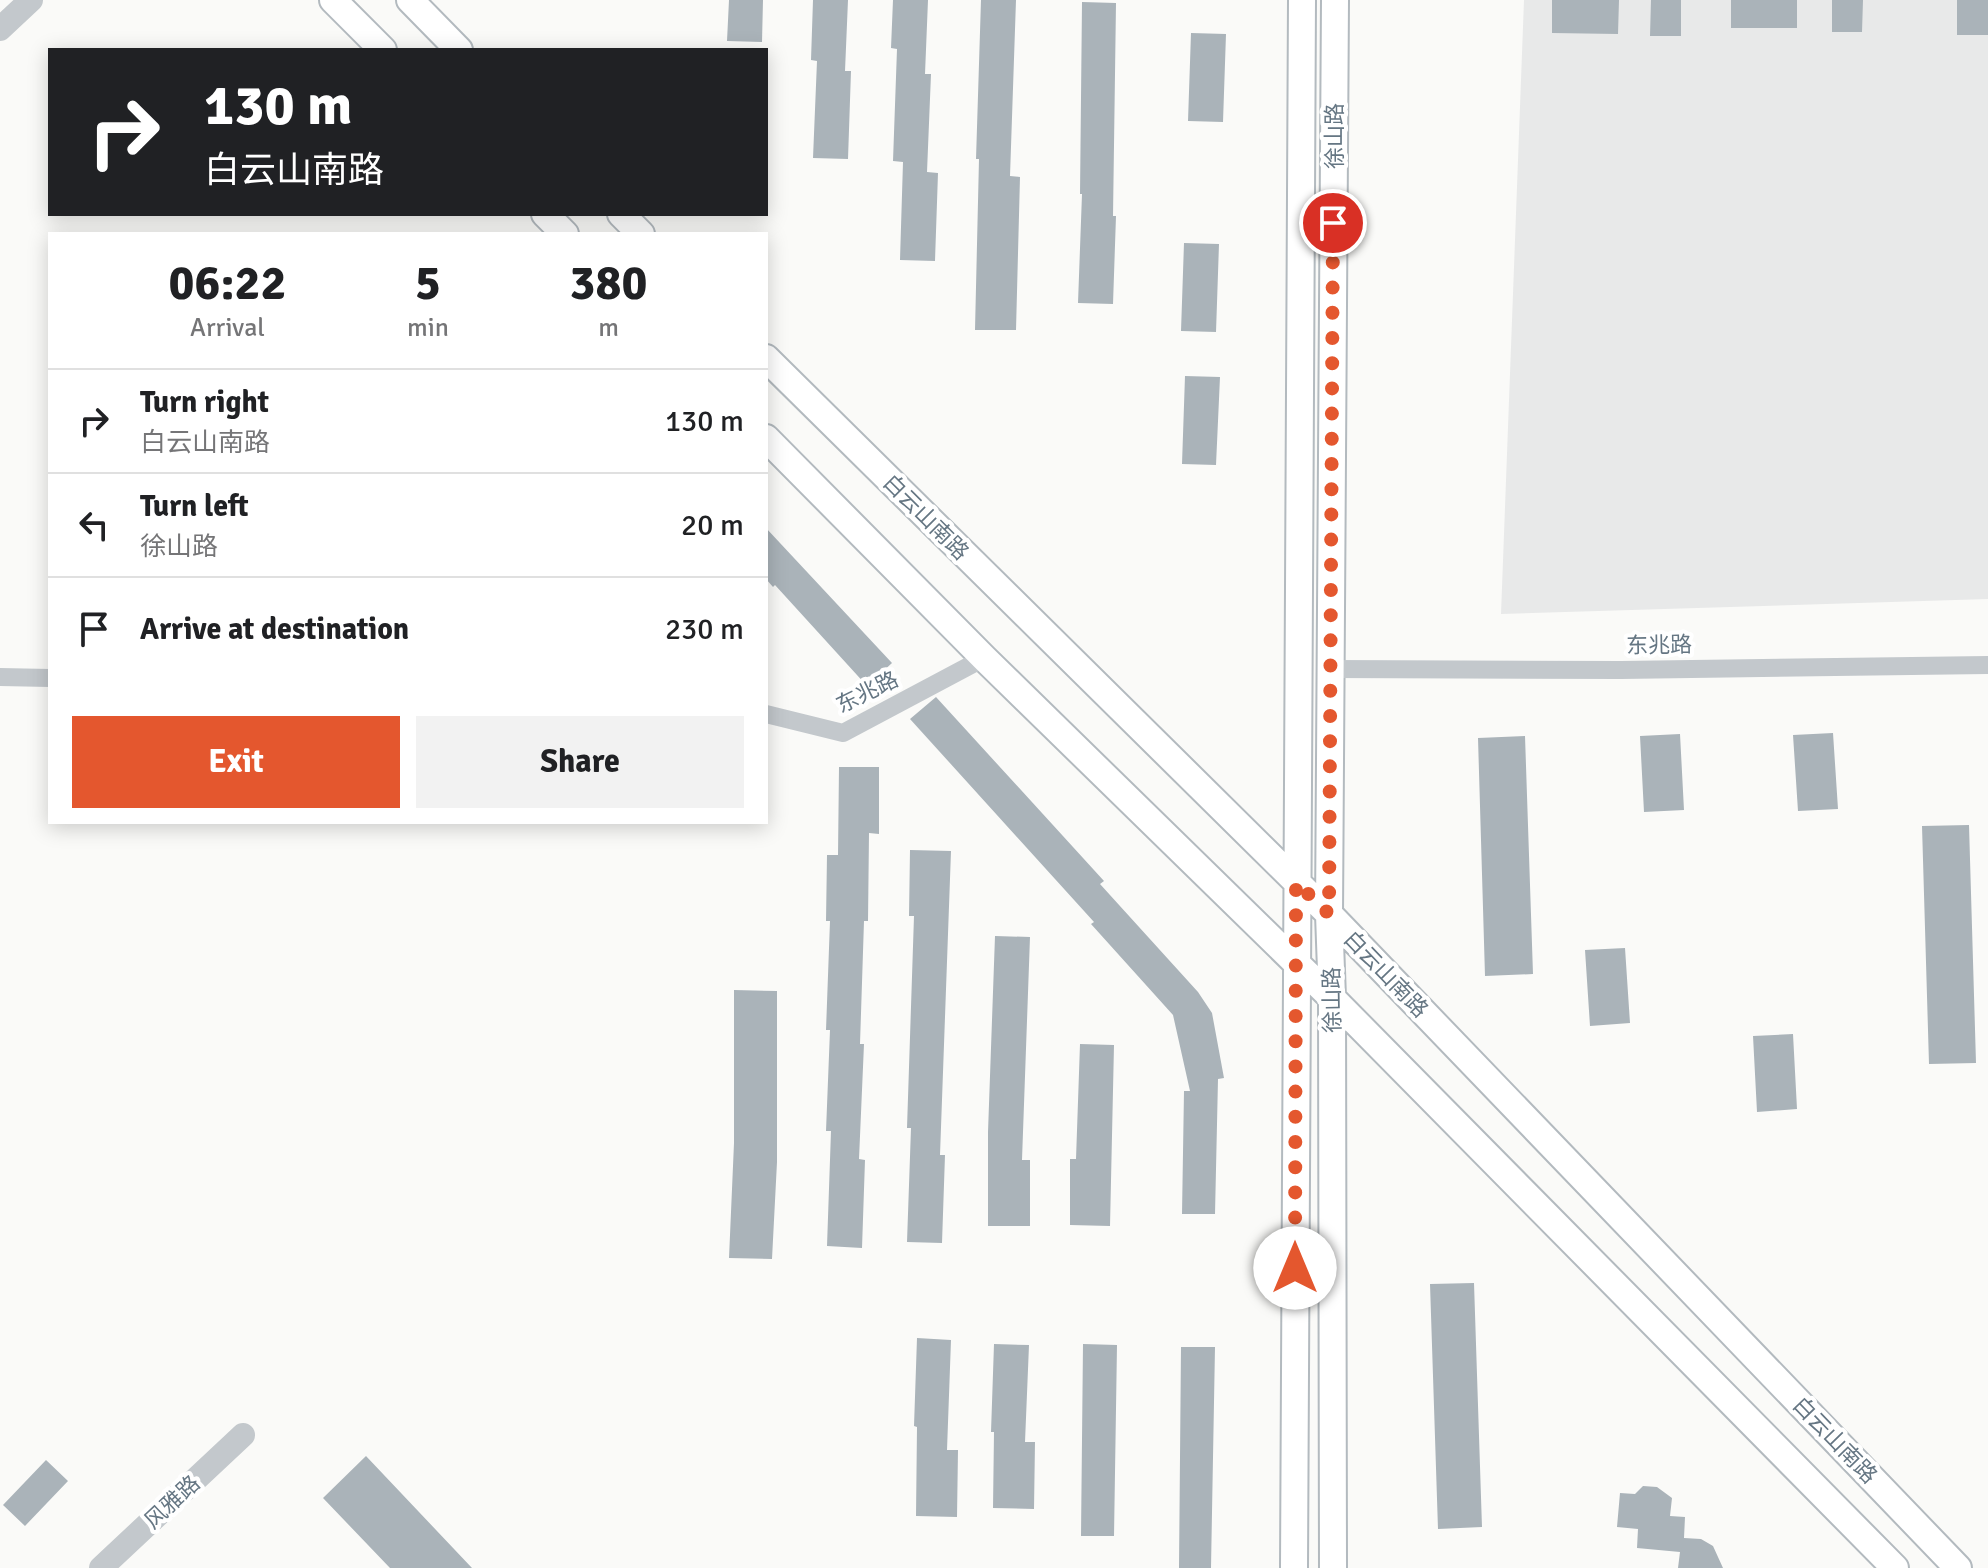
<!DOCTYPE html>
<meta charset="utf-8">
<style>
:root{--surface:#fff;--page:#f2f2f2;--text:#202124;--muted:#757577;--line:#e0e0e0;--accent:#e4572e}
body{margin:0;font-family:Signika,"Noto Sans SC",sans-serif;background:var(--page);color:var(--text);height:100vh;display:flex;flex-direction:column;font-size:30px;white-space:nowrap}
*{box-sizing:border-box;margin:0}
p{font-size:26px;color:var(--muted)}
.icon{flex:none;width:44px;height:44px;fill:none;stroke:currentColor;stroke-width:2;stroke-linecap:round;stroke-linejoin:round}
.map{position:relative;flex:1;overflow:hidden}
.panel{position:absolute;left:48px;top:232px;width:720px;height:592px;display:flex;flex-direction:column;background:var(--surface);border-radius:0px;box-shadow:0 4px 20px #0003}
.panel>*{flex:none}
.guide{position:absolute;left:48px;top:48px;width:720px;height:168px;border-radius:0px;box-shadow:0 4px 20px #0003;background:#202124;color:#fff;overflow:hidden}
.pin{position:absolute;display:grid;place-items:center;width:68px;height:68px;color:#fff;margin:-34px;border:4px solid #fff;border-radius:50%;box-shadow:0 2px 8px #0007}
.me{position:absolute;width:88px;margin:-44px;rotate:0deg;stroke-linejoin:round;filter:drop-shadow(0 0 6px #0008)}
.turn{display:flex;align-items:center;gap:28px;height:168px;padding:0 24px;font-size:36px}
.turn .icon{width:104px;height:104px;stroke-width:2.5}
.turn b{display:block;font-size:56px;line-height:68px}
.eta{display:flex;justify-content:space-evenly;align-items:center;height:136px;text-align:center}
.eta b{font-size:48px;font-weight:800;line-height:56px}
.action{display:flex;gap:16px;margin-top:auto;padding:16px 24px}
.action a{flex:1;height:92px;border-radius:0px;background:var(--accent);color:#fff;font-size:32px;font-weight:800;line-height:92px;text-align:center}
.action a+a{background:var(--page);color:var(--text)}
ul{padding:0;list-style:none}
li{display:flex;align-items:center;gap:24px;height:104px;padding:0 24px;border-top:2px solid var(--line)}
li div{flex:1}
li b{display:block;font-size:30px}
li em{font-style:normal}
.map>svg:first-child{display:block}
.built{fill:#e8e9e9}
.building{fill:#aab3b9}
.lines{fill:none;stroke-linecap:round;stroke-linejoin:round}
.secondary-casing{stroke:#b3babf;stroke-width:30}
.minor{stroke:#c3c8cc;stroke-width:18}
.tertiary{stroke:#c3c8cc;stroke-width:24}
.secondary{stroke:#fff;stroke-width:26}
.route{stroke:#e4572e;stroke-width:14;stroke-dasharray:0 25.2}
.labels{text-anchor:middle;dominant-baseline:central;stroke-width:8;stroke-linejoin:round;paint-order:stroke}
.street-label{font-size:22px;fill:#657683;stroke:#fff}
</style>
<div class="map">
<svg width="1988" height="1568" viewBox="0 0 1988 1568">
<rect width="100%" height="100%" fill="#fafaf8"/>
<path class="built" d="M1524 0H1988V599L1501 614Z"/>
<path class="building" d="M729 0H763L762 42 727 41Z
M813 0H848L845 71H851L848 159 813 158 817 61 811 60Z
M893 0H928L925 74H931L927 172 938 173 935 261 900 260 903 162 893 161 897 49 891 48Z
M981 0H1016L1010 176 1020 177 1016 330H975L979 159H976Z
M1552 0H1619L1618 34 1552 33Z
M1651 0H1681V36H1650Z
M1731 0H1797V28H1731Z
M1832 0H1863L1862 32H1832Z
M1957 0H1988V35H1957Z
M1082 2 1116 3 1113 216H1116L1113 304 1078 303 1082 194H1080Z
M1191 33 1226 34 1223 122 1188 121Z
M1184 243 1219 244 1216 332 1181 331Z
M1185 376 1220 377 1216 465 1182 464Z
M766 528 892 663 867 686 775 585 773 587 766 579Z
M936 697 1104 881 1100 884 1198 992 1212 1013 1224 1078 1218 1079 1215 1214H1182L1184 1091H1190L1173 1015 1091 924 1094 922 910 719Z
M1833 733 1838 809 1798 811 1793 735Z
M1680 734 1684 810 1644 812 1640 736Z
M1525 736 1533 974 1485 976 1478 738Z
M839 767H879V834L869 833 868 921H864L860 1044H864L859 1159 865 1160 862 1248 827 1246 831 1131H826L830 1030H826L830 921H826L827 855H838Z
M1969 825 1976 1063 1929 1064 1922 826Z
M910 850 951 851 940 1155H945L942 1243 907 1242 911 1128H907L914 916H909Z
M995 936 1030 937 1022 1160H1030V1226H988V1132Z
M1625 948 1630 1023 1590 1026 1585 950Z
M734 990 777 991V1162L772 1259 729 1258 734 1143Z
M1793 1034 1797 1109 1757 1112 1753 1036Z
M1080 1044 1114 1045 1110 1226 1070 1225V1159H1076Z
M1474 1283 1482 1527 1438 1529 1430 1284Z
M917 1338 951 1340 947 1450H958L957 1517 916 1516 917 1427 914 1426Z
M994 1344 1029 1345 1025 1442H1035L1034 1509 993 1508 994 1432H991Z
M1083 1344 1117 1345 1114 1536H1081Z
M1181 1347H1215L1211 1568H1179Z
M366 1456 472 1568H390L323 1498Z
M46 1460 68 1481 25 1526 3 1505Z
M1643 1486 1657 1487 1672 1498 1670 1516 1685 1517 1684 1538 1701 1539 1713 1546 1723 1568H1678L1680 1552 1637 1548 1638 1529 1617 1527 1620 1493 1635 1494Z"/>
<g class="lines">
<defs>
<path id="secondary" d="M333 0 383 50
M410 0 459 50
M545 214 565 234
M621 214 641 234
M766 358 1329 914 1958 1568
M766 438 984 658 1332 998 1895 1568
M1294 1568 1302 0
M1333 1568 1332 998 1329 914 1335 0"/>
</defs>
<use href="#secondary" class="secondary-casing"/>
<path class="minor" d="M1330 669 1621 670 1988 665
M0 677 50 678
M766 714 843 733 984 658"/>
<path class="tertiary" d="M0 29 31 0
M101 1568 243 1435"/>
<use href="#secondary" class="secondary"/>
</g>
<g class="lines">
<path class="route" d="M1295 1268 1296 882 1329 914 1333 223"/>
</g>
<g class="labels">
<g class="street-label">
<text transform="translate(1334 136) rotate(-90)">徐山路</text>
<text transform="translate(926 517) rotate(45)">白云山南路</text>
<text transform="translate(1659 645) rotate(-1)">东兆路</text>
<text transform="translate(867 692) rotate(-26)">东兆路</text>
<text transform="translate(1386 974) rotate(46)">白云山南路</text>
<text transform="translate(1332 1000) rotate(-91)">徐山路</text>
<text transform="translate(1835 1440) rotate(46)">白云山南路</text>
<text transform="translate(172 1502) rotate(-43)">风雅路</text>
</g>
</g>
</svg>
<div class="pin" style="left:1333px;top:223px;background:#d93025"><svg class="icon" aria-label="arrive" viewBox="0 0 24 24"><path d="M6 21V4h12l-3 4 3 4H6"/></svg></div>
<svg class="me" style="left:1295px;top:1268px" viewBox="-20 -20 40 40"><circle r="19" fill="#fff"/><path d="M0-13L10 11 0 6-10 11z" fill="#e4572e"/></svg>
<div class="guide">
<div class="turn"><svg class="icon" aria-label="right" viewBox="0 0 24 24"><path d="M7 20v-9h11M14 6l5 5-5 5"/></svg><div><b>130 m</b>白云山南路</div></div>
</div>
<section class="panel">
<div class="eta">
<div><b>06:22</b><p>Arrival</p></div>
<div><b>5</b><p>min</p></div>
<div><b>380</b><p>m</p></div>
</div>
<ul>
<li><svg class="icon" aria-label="right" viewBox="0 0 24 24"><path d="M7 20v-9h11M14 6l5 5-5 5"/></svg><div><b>Turn right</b><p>白云山南路</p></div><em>130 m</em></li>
<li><svg class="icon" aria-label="left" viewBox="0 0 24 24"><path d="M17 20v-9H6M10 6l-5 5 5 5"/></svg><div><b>Turn left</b><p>徐山路</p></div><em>20 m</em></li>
<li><svg class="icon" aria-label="arrive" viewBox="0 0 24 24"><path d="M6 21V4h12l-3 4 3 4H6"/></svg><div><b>Arrive at destination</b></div><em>230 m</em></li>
</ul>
<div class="action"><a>Exit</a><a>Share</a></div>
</section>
</div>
